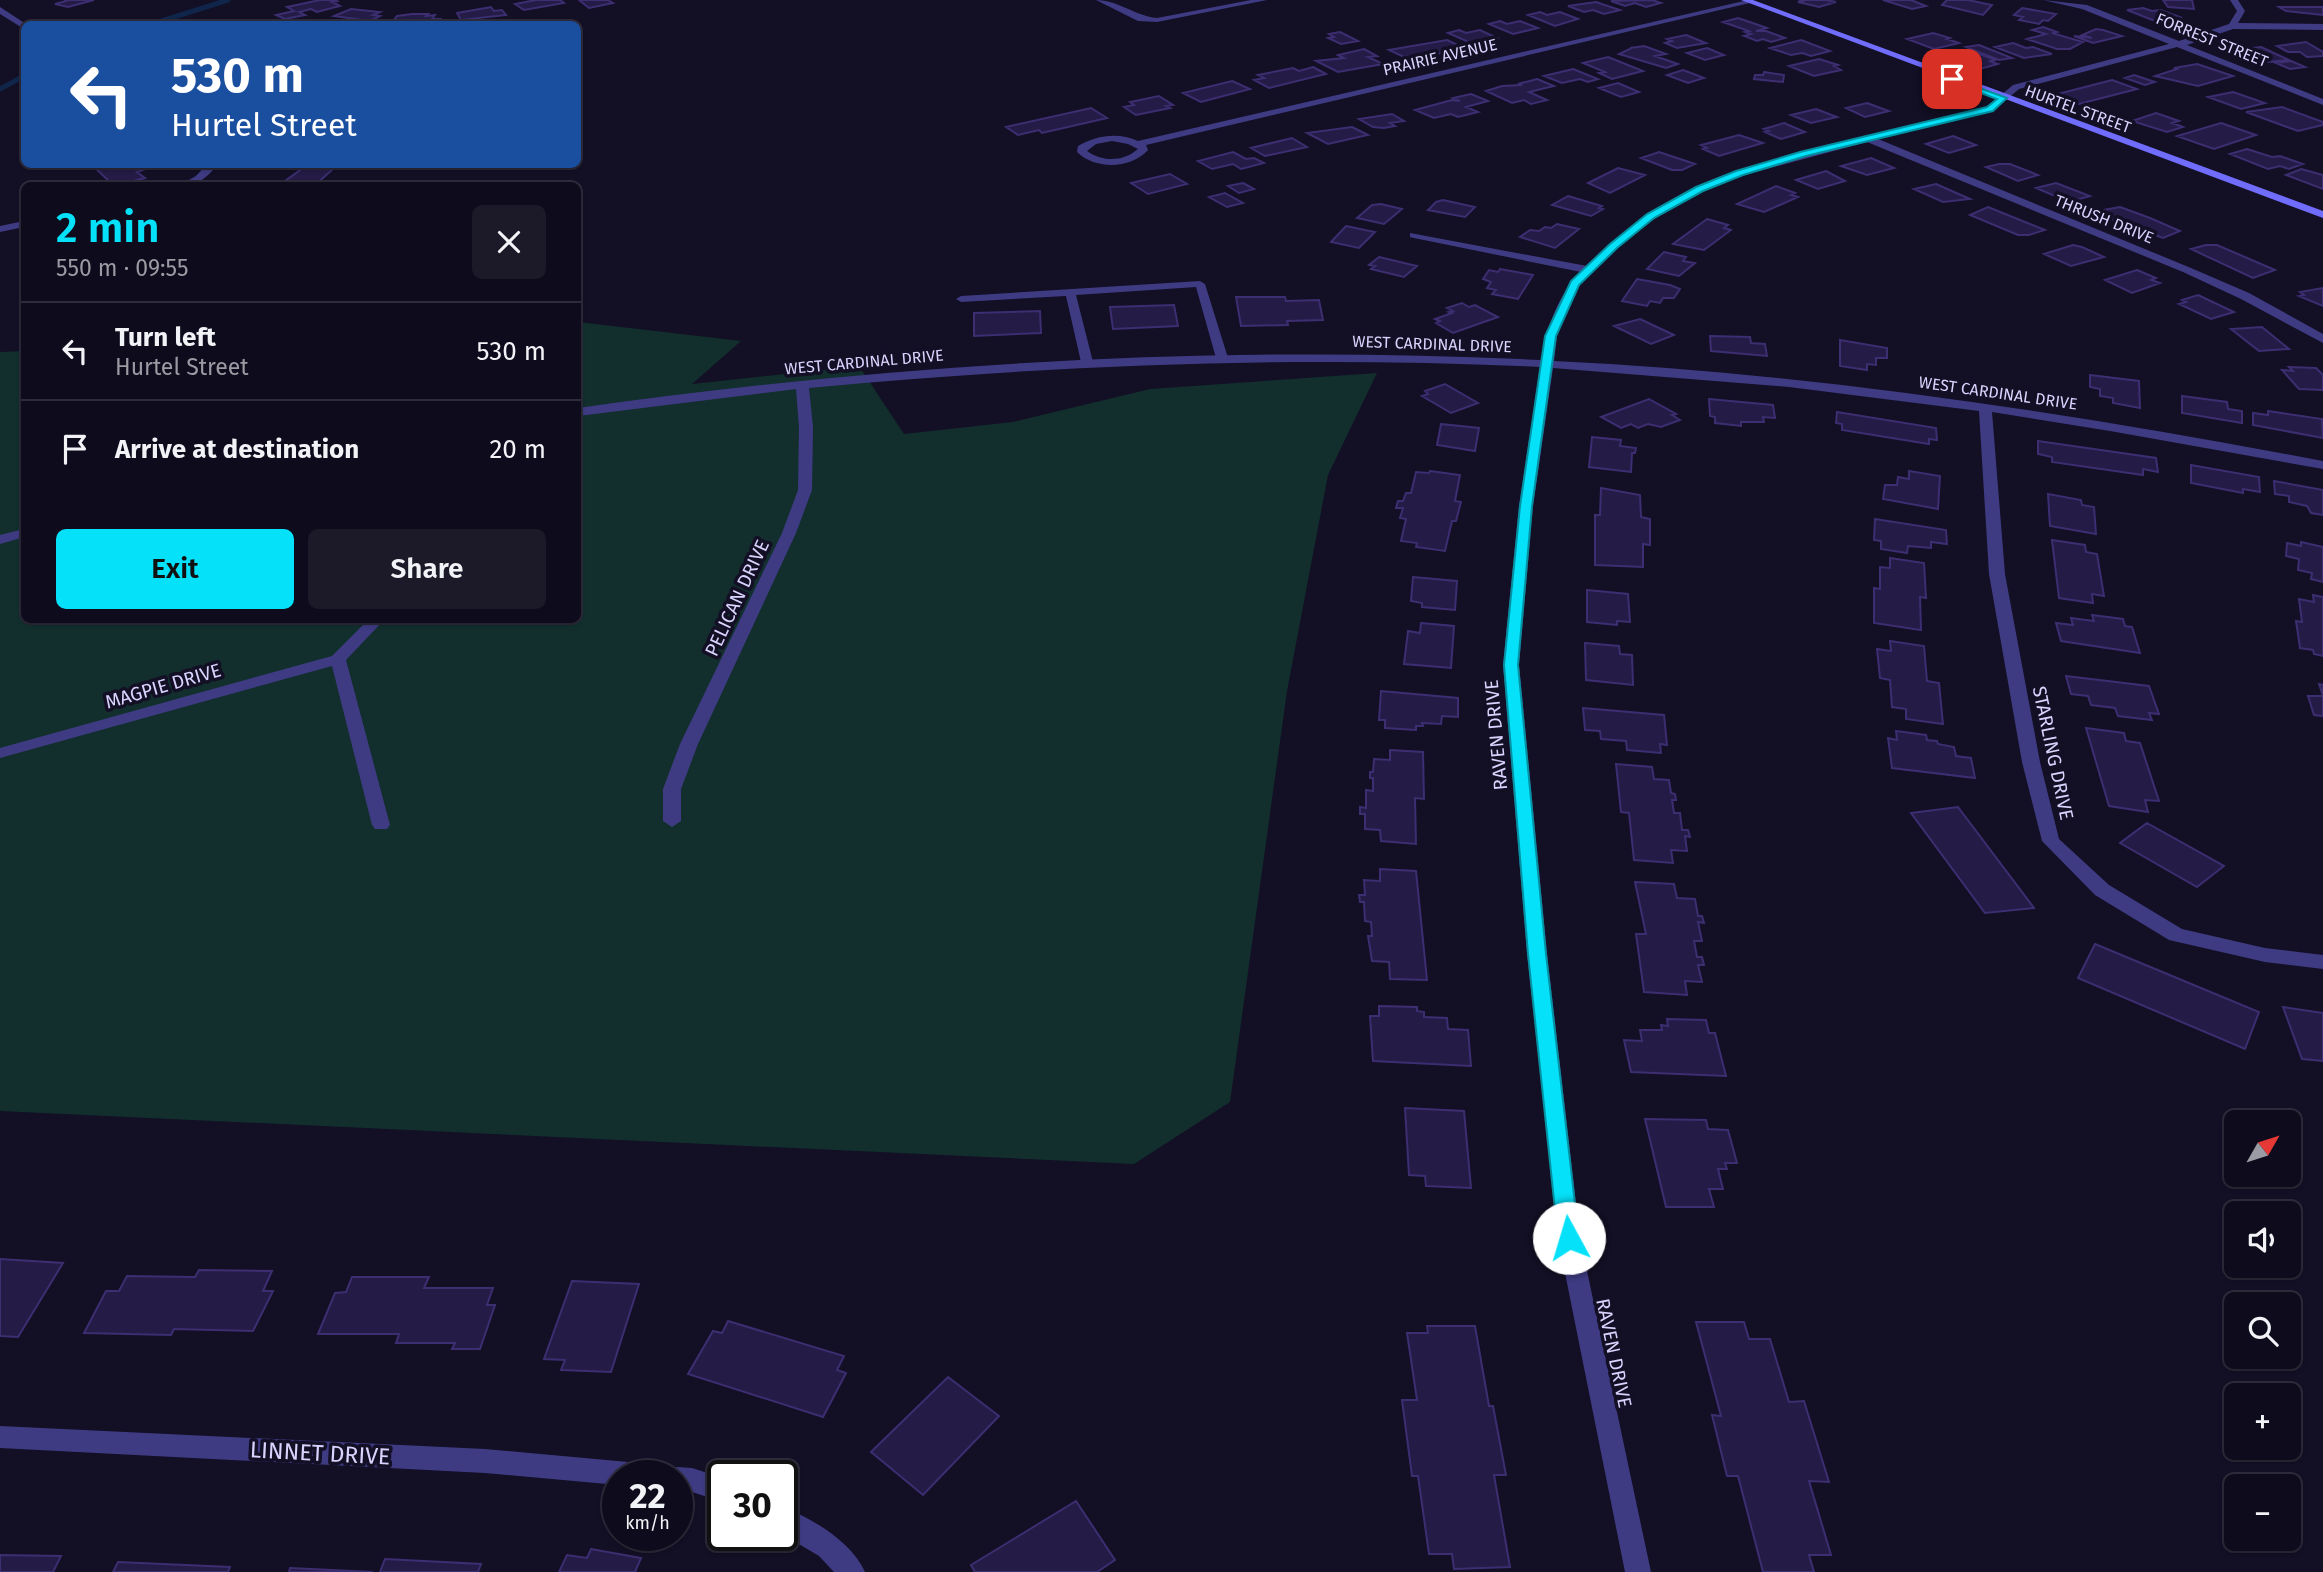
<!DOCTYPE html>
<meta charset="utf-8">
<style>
:root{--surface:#0e0b1c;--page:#1c1929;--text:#f1f3f6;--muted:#9b9ba3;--line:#2e2b3b;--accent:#05e1f9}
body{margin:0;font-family:"Fira Sans",sans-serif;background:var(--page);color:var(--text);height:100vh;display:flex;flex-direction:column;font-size:26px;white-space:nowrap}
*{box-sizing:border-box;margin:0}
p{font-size:23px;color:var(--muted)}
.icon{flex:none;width:38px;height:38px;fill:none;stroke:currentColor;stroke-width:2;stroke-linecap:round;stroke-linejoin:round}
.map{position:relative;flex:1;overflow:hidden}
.side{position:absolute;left:21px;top:182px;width:560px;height:441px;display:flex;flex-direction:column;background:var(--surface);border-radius:10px;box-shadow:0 2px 5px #0004,0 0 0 2px var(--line)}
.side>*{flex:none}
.guide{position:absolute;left:21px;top:21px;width:560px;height:147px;border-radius:10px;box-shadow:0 2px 5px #0004,0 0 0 2px var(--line);background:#1a4fa0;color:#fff;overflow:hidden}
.needle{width:46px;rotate:51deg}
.fabs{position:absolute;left:2224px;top:1110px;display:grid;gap:14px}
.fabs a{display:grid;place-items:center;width:77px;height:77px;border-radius:10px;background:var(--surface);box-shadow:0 2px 5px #0004,0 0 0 2px var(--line);font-size:35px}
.speed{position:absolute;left:602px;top:1460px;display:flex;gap:14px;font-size:35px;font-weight:700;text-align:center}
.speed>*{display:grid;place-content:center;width:91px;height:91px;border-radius:50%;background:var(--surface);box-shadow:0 2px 5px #0004,0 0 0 2px var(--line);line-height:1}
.speed small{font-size:18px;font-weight:400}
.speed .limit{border:4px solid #111;border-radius:10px;background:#fff;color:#111}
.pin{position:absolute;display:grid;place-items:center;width:60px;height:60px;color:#fff;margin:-30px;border-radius:14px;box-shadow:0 4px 10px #0006}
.me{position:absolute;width:77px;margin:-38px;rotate:354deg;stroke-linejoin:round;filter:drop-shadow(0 0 5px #0008)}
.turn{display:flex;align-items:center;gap:24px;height:147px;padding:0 35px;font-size:32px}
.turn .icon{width:91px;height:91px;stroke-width:2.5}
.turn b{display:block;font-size:49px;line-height:60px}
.round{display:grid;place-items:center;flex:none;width:74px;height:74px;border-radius:10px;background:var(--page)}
.head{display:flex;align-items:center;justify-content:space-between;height:119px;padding:0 35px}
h1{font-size:42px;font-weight:600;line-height:52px;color:var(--accent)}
.cta{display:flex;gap:14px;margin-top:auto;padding:14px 35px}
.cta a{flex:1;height:80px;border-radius:10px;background:var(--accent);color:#111;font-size:28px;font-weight:600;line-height:80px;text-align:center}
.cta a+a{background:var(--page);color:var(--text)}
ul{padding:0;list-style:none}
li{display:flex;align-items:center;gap:21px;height:98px;padding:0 35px;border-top:2px solid var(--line)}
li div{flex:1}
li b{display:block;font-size:26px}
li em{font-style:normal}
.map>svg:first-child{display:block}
.green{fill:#122f2e}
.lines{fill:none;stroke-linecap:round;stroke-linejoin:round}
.stream{stroke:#0f2549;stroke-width:5}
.building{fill:#241c46;stroke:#3c2e71;stroke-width:2}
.lane{fill:#3e3b83;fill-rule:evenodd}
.street{fill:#3e3b83;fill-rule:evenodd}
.secondary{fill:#716dfc;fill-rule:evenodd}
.route{fill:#05e1f9;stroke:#0392a2;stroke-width:2}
.labels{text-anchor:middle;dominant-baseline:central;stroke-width:7;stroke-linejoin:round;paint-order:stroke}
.far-street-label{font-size:16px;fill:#d9d4fe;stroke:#130f25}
.street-label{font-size:19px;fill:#d9d4fe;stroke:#130f25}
.near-street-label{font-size:23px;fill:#d9d4fe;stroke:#130f25}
</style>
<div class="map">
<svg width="2323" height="1572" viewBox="0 0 2323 1572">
<rect width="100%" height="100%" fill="#130f25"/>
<path class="green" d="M578 322 741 341 692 384 859 366 904 434 1013 422 1150 389 1377 373 1328 475 1287 691 1230 1102 1134 1164 0 1111V352L24 351V620H578Z"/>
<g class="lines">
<path class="stream" d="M152 24 228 0
M0 89 24 76"/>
</g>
<path class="building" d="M64 0H94L68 7 55 4 66 1Z
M320 0H335L337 1 332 2 340 6 317 12 311 9 299 12 305 15 285 19 276 15 294 11 287 7Z
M536 0H560L564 3 524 10 515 4Z
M579 0H608L613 3 589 8Z
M1652 0 1661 3 1646 7 1635 3 1625 6 1611 1Z
M1799 0H1826L1836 2 1819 7 1798 2 1802 1Z
M1883 0H1911L1926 6 1912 9Z
M1947 0H1968L1992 5 1983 15 1942 5Z
M2163 0H2192L2194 9 2168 7Z
M1596 2 1620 10 1604 14 1593 10 1584 12 1568 6Z
M491 7 494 11 502 10 506 15 461 20 457 13Z
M2279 7H2323V15L2286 11Z
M2022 8 2056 14 2048 21 2043 20 2039 24 2019 20 2023 17 2014 15Z
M2143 8 2152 11 2161 10 2182 18 2155 21 2127 10Z
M351 9 380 12 373 15 380 16 370 21 334 16Z
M1540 12 1547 15 1560 12 1578 19 1555 26 1528 15Z
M412 14H428L426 16 435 15 432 19H440L437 22 428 23 391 24 397 16Z
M1738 18 1767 28 1756 31H1766L1785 38 1771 42 1763 39 1757 41 1744 36 1751 34 1745 32 1749 31 1723 22Z
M1500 21 1507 24 1520 21 1538 28 1513 34 1489 24Z
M2043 27 2057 32 2052 33 2083 42 2070 49H2057L2027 39 2046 34 2032 30Z
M2096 29 2103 30 2122 36 2093 43 2074 36 2092 38 2082 35Z
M1459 30 1466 33 1480 30 1497 38 1473 44 1448 33Z
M1340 32 1358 41 1341 44 1328 38 1334 37 1329 34Z
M1933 33 1950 38 1947 39 1959 43 1934 49 1907 39Z
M1686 35 1706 43 1677 48 1665 43 1672 41 1667 39Z
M1447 40 1462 47 1437 54 1404 57 1389 50Z
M1801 40 1830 51 1811 56 1802 53 1791 55 1770 48Z
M2306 42 2323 52V56L2307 57 2300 52H2288L2277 46Z
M2013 43 2026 48 2033 47 2052 54 2024 58 1995 47Z
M1979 45 2012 58 1999 60 1966 47Z
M1644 46 1666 54 1655 56 1678 64 1666 68 1619 54 1632 48H1630Z
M2261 47 2289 60 2268 62 2260 58 2251 59 2232 50Z
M1707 48 1724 55 1705 60 1687 53Z
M1364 49 1377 56 1368 57 1383 64 1338 72 1316 61 1344 58 1338 55Z
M1976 53 1996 60 1989 61 1998 64 1980 69 1954 58Z
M1608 57 1643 71 1612 79 1599 73 1605 72 1583 63Z
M1819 59 1838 65 1834 66 1841 70 1814 76 1789 66Z
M2291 61 2305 67 2290 69 2276 63Z
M2197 64 2233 76 2198 86 2155 76 2177 69 2174 68Z
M1313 67 1326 74 1269 88 1254 80 1264 78 1258 75 1293 68 1299 71Z
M1573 69 1598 79 1588 82 1580 79 1562 83 1544 76Z
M1683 70 1704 78 1688 83 1667 75Z
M1764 72 1784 75 1783 82 1754 79 1755 75H1763Z
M2134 75 2155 82 2145 85 2125 78Z
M1537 79 1554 86 1529 92 1547 100 1531 104 1524 100 1512 103 1486 91 1502 86 1522 85 1518 84Z
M2112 80 2137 89 2079 104 2054 95Z
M1232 81 1250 89 1201 102 1183 93Z
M1618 83 1639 92 1621 97 1599 88Z
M2233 92 2265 103 2241 109 2208 97Z
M1471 94 1488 101 1466 107 1478 112 1458 117 1451 114 1434 118 1415 110 1452 100 1460 101 1453 98Z
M1159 96 1173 105 1166 106 1170 108 1136 115 1124 107 1134 105 1130 102Z
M1867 103 1889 111 1865 117 1846 108Z
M2282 107 2323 122V125L2298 131 2246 112Z
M1091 108 1107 118 1042 133 1039 130 1018 135 1006 127Z
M1816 109 1837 117 1811 123 1791 115Z
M2156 113 2179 121 2172 123 2183 127 2167 132 2132 121Z
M1392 114 1404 121 1390 123 1395 126 1384 128 1373 127 1359 119Z
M1784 123 1805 132 1781 139 1765 132 1769 131 1764 129Z
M2221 123 2256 135 2214 149 2177 136Z
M1352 127 1368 135 1328 144 1307 133Z
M1739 135 1763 143 1719 156 1703 149 1707 148 1701 145Z
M1953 136 1976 145 1949 153 1926 144Z
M1292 138 1307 147 1265 156 1251 148Z
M2247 149 2272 157 2280 156 2303 164 2289 169 2280 166 2268 169 2230 154Z
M1233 152 1246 159 1254 158 1264 163 1241 169 1233 164 1212 169 1198 161Z
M1659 152 1695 164 1682 170H1672L1641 158Z
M1871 158 1894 168 1867 175 1841 166Z
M91 164H135L143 170 137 172 145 178 114 186Z
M1999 164H2010L2038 175 2018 181 1986 167Z
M303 168 333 169 314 186H278Z
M1618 168 1645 175 1610 193 1588 183Z
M2301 169 2323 175V189L2286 175Z
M1826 171 1845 181 1818 189 1796 180Z
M1170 174 1187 184 1148 194 1131 183Z
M1243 183 1254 189 1239 193 1228 186Z
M2056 183 2090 196 2069 202 2036 188Z
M1936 184 1970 199 1943 202 1914 189Z
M1776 186 1795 193 1791 195 1798 197 1764 212 1737 204Z
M1225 193 1243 203 1227 207 1209 197Z
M1568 196 1602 206 1599 208 1603 209 1591 216 1552 205Z
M1443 200 1475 207 1465 217 1428 210 1436 202Z
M1381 204 1402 209 1384 224 1357 218 1372 205Z
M1988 207 2045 230 2029 235H2018L1970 215Z
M2120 207 2150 218 2180 231 2163 238 2092 212Z
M1707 219 1728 225 1724 228 1731 230 1704 250 1673 244Z
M1557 224 1579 229 1555 248 1520 237 1530 230 1539 231 1545 227 1551 228Z
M1346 226 1375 232 1359 248 1331 242Z
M2073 245 2082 247 2104 257 2071 266 2044 254Z
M2206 245H2217L2275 270 2253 278 2191 249Z
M1664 252 1686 257 1683 261 1695 263 1679 276 1647 269Z
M1379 257 1417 266 1404 277 1371 269 1375 266 1369 265Z
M1500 269 1533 275 1518 299 1492 294 1496 290 1487 288 1491 282 1483 279 1489 270 1498 272Z
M2137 270 2156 278 2151 280 2160 283 2132 293 2105 280Z
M1637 279 1670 285 1680 289 1674 298H1663L1660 303 1650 301 1647 306 1622 301Z
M2323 288V306L2299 296 2304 295 2300 292Z
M2198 295 2234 312 2211 319 2179 304 2186 302 2182 300Z
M1236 297H1285L1286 301 1319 300 1323 320 1287 321 1288 325 1241 326Z
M1462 303 1469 307 1475 305 1498 317 1453 333 1436 323 1440 321 1435 319 1452 313 1449 312 1453 311 1447 308Z
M1174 305 1178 326 1113 329 1110 307Z
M1040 311 1041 333 974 336V313Z
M1640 319 1674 335 1651 344 1614 326Z
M2262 327 2289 349 2259 351 2231 329Z
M1710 336 1750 337 1751 343 1765 344 1767 356 1711 351Z
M1840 340 1887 348V358H1876V365L1867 364V370L1840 366Z
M2289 367 2316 368 2323 375V390L2299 389 2282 370 2293 371Z
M2090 375 2139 381 2140 408 2113 403V398L2100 396V389L2090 387Z
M1445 384 1478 403 1451 413 1422 396 1428 394 1425 391Z
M2182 396 2227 402 2228 409 2242 411V423L2182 413Z
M1649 399 1676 414 1672 415 1680 420 1661 427 1648 424 1638 428 1631 424 1621 428 1601 417Z
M1709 399 1773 405 1775 418 1763 417 1764 422H1741V426L1715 423V417L1710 416Z
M2268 411 2322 419 2323 438 2253 425V413L2268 415Z
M1837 412 1936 428 1937 440 1929 439V444L1842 430V424L1836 423Z
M1441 424 1479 428 1475 451 1437 445Z
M1592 437 1621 440 1620 446 1636 448 1635 453H1632L1631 472 1589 467Z
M2038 441 2156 458 2158 472 2143 469V475L2052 462V457L2038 454Z
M2191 465 2259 477 2260 492 2243 489V493L2191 483Z
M1430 471 1460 475 1455 501 1461 502 1456 521H1452L1445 551 1416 547 1417 543 1401 541 1406 519 1400 518 1403 508H1396L1398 501H1403L1406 493H1411L1416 472 1429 473Z
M1909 471 1940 476 1938 509 1883 499 1885 485H1897L1898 477 1909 479Z
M2274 481 2323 490V515L2311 513 2307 506 2289 502V496L2275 494Z
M1601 488 1640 495 1641 517 1650 519V545L1643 544V567L1595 565V515H1600Z
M2048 494 2081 500 2082 505 2094 507 2096 534 2050 526Z
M1875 519 1946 530 1947 544 1931 542V548L1908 546 1907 553 1881 549V541L1874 540Z
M2052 540 2085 545 2086 552 2097 554 2104 596 2092 594 2093 603 2059 598Z
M2301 542 2323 547V582L2311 579 2312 573 2298 570 2299 559 2286 556 2287 543 2301 546Z
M1890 558 1924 563 1926 598 1920 597 1921 630 1874 623V588L1880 589V567L1890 568Z
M1413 577 1457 581 1455 610 1422 607V603L1411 601Z
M1587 590 1628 594 1630 622 1617 621V625L1587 622Z
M2313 595 2323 597V656L2314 654 2313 650 2300 648 2296 621 2302 622 2299 599 2314 602Z
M2092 615 2123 619 2125 626 2132 627 2140 653 2061 641 2056 623 2073 625 2071 618 2094 621Z
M1421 623 1454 626 1451 668 1404 664 1408 631 1420 633Z
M1890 641 1924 646 1927 681 1939 683 1943 724 1906 719V709L1892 707 1890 680 1880 678 1877 649 1891 651Z
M1585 643 1619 646 1620 654 1632 655 1633 685 1586 680Z
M2066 676 2149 686 2159 714 2149 713 2152 720 2118 716 2115 708 2091 705 2088 696 2071 694Z
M2319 684 2323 685V716L2314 715 2308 696H2323Z
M1381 691 1458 698V717L1442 716 1441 724 1422 723 1423 726H1416V730L1385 728V720H1379Z
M1583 708 1664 715 1667 745 1660 744 1661 753 1627 750 1626 741 1601 739 1600 731 1585 730Z
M2086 728 2124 733 2126 741 2140 743 2159 801 2145 800 2148 812 2109 806Z
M1896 731 1926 735 1927 740 1937 741 1938 744 1954 747 1956 756 1971 758 1975 778 1892 768 1888 738 1897 740Z
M1390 750 1423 752 1424 799 1415 798 1416 844 1381 841 1380 830 1365 829V814H1360V807L1366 808V790L1373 791V778H1370V772H1373L1374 759 1390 760Z
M1616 764 1652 767 1654 779 1669 780 1671 793 1675 794 1676 800H1672L1674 813H1680L1682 830H1688L1690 837 1685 836 1687 851 1671 850 1673 863 1634 860 1629 813 1621 812Z
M1958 807 2034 908 1985 913 1911 813Z
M2147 823 2224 866 2197 887 2120 843Z
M1380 869 1416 871 1427 980 1390 979 1389 962 1372 961 1368 936H1372L1371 922 1365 921 1364 902H1360L1359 895H1365L1364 880 1380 881Z
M1635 882 1674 884 1677 898 1695 899 1698 916H1702L1704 923 1698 922 1702 941H1694L1697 957H1702L1704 965H1698L1702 982 1685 981 1687 995 1644 992 1636 934H1646Z
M2095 944 2259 1012 2245 1049 2078 978Z
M1379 1006 1417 1007V1011L1424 1012V1017L1447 1018 1448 1029 1468 1030 1471 1066 1373 1061 1370 1016H1379Z
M2283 1007 2323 1013V1061L2302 1059Z
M1667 1019 1706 1020 1709 1033H1715L1726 1076 1631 1072 1624 1040 1642 1041 1640 1030H1662L1661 1025 1668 1026Z
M1405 1108 1464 1111 1471 1188 1426 1186 1425 1176 1409 1175Z
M1645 1119 1706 1120 1708 1129 1728 1130 1737 1163H1725L1727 1169H1718L1723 1189H1709L1714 1207H1666Z
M0 1259 63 1263 18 1337 0 1336Z
M199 1270 272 1271 263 1291H273L253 1331 174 1329 171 1335 84 1333 106 1291H119L127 1276 195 1277Z
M352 1277H429L424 1288H493L487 1305H495L480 1349H452L455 1343H396L399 1334H318L335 1293 346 1292Z
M572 1281 639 1284 611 1372 561 1370 565 1360 544 1359Z
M728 1321 844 1356 837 1370 846 1373 823 1417 688 1374 713 1331 722 1333Z
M1696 1322H1744L1749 1339H1770L1789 1402 1804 1401 1829 1482 1809 1481 1831 1555H1809L1814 1572H1763L1738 1476H1727L1712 1415 1721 1416Z
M1427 1326H1475L1489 1406H1493L1506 1475H1494L1510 1567 1454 1569 1452 1554H1429L1418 1476H1412L1402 1400H1417L1407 1333H1428Z
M948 1377 999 1416 923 1495 871 1452Z
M1076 1501 1115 1560 1097 1572H975L971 1565Z
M591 1549 641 1558 635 1572H559L567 1555 587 1558Z
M0 1555 61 1556 53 1572H0Z
M385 1559 481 1564 478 1572H380Z
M118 1562 230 1567 228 1572H113Z
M290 1568 373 1572H289Z"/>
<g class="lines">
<path class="lane" d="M1096 0C1118 0 1135 16 1157 18L1251 0H1267L1157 22 1138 21Z
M1200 281 1205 284 1228 358 1226 360 1216 358 1196 287 1076 295 1093 362 1087 365 1081 362 1066 296 961 302 956 299 961 296Z"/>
<path class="street" d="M1748 0 1754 2 1146 145 1148 150C1131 169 1095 170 1077 152L1078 146C1096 135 1119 132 1138 141ZM1112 141 1128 144 1138 149C1123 162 1102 162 1087 151L1096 144Z
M2043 0 2087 5 2179 41 2229 24 2237 11 2230 0H2238L2245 11 2238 23 2323 24V30L2233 29 2187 45 2323 99V105L2177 47 2019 89 1993 111 1878 139 2191 268 2249 293 2323 334V343L2241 299 2183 272 1867 142 1744 175 1704 191 1655 218 1618 248 1580 285 1557 336 1554 361C1812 373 2069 413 2323 461V469L2110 431 1992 412 2005 574 2040 762 2059 839 2109 885 2182 929 2265 948 2323 955V969L2265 962 2169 940 2095 895 2042 841 2022 762 1989 574 1979 411 1789 387 1553 368 1533 506 1519 665 1547 953 1580 1238 1651 1572H1625L1558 1238 1527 953 1503 665 1519 506 1540 367C1295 355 1052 365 809 388L813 427 812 490 796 533 698 744 681 789V821L672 827 663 821V789L680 744 782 533 798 490 799 427 796 389 578 416V408C897 363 1219 344 1541 360 1546 330 1558 294 1581 272L1414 238 1410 237V233L1587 266 1647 214 1696 187 1736 171 1799 152 1987 107 2013 85 2169 44 2082 9Z
M0 7 26 24 24 29 0 14Z
M207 164H218C206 179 197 186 178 186L196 176Z
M24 221V227L0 232V226Z
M24 529V537L0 544V535Z
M368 620H384L346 660 390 825 387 829H375L372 825 332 666 0 758V748L332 656Z
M0 1426 485 1449 639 1463 648 1467 652 1475H618V1485L485 1473 0 1448Z
M677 1467 692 1468 723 1478V1502L692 1492 677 1491V1475H666L668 1471Z
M782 1507C812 1518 852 1542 865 1572H834L819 1556 782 1534Z"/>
<path class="secondary" d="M1741 0H1753L2323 211V218Z"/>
</g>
<path class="route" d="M1949 77 2007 98 1993 111 1806 156 1743 175 1703 191 1654 218 1617 248 1579 285 1556 336 1532 506 1518 665 1546 954 1579 1238 1576 1244 1569 1247 1561 1244 1558 1238 1528 954 1504 665 1520 506 1545 336 1571 281 1610 244 1647 214 1696 187 1736 171 1800 152 1987 107 1997 99 1949 81Z"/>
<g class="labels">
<g class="far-street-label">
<text transform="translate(2212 40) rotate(22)">FORREST STREET</text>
<text transform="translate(1440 57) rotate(-13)">PRAIRIE AVENUE</text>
<text transform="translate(2078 109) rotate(20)">HURTEL STREET</text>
<text transform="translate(2104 219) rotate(22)">THRUSH DRIVE</text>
<text transform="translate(1432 344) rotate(2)">WEST CARDINAL DRIVE</text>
<text transform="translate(864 362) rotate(-5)">WEST CARDINAL DRIVE</text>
<text transform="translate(1998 393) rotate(8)">WEST CARDINAL DRIVE</text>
</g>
<g class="street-label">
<text transform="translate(737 598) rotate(-65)">PELICAN DRIVE</text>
<text transform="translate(163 686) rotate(-16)">MAGPIE DRIVE</text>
<text transform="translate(1496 735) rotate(-95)">RAVEN DRIVE</text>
<text transform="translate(2053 753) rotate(78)">STARLING DRIVE</text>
<text transform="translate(1614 1353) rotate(78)">RAVEN DRIVE</text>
</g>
<g class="near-street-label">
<text transform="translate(320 1453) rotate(3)">LINNET DRIVE</text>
</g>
</g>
</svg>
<div class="fabs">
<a><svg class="needle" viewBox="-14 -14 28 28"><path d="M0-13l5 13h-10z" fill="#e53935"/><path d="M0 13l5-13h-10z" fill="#9b9ba3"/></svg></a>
<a><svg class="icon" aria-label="sound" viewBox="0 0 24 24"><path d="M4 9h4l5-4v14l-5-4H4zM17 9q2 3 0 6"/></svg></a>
<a><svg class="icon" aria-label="search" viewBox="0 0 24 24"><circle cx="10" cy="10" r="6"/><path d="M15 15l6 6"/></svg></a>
<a>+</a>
<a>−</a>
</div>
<div class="speed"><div>22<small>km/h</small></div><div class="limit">30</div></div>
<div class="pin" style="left:1952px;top:79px;background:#d93025"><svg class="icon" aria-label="arrive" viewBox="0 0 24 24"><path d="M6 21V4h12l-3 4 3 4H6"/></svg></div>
<svg class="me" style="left:1569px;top:1238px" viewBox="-20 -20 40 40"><circle r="19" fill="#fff"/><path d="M0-13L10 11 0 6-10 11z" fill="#05e1f9"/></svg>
<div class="guide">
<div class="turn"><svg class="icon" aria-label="left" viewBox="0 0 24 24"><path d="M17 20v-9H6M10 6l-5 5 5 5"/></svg><div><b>530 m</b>Hurtel Street</div></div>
</div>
<section class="side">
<div class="head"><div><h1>2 min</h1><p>550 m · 09:55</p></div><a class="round"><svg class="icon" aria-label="close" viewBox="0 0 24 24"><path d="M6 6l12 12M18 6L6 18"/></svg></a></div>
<ul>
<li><svg class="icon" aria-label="left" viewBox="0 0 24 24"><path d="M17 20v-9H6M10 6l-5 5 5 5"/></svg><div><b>Turn left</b><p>Hurtel Street</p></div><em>530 m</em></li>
<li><svg class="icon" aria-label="arrive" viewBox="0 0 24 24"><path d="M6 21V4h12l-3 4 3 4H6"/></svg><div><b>Arrive at destination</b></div><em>20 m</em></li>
</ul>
<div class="cta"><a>Exit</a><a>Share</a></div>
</section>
</div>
